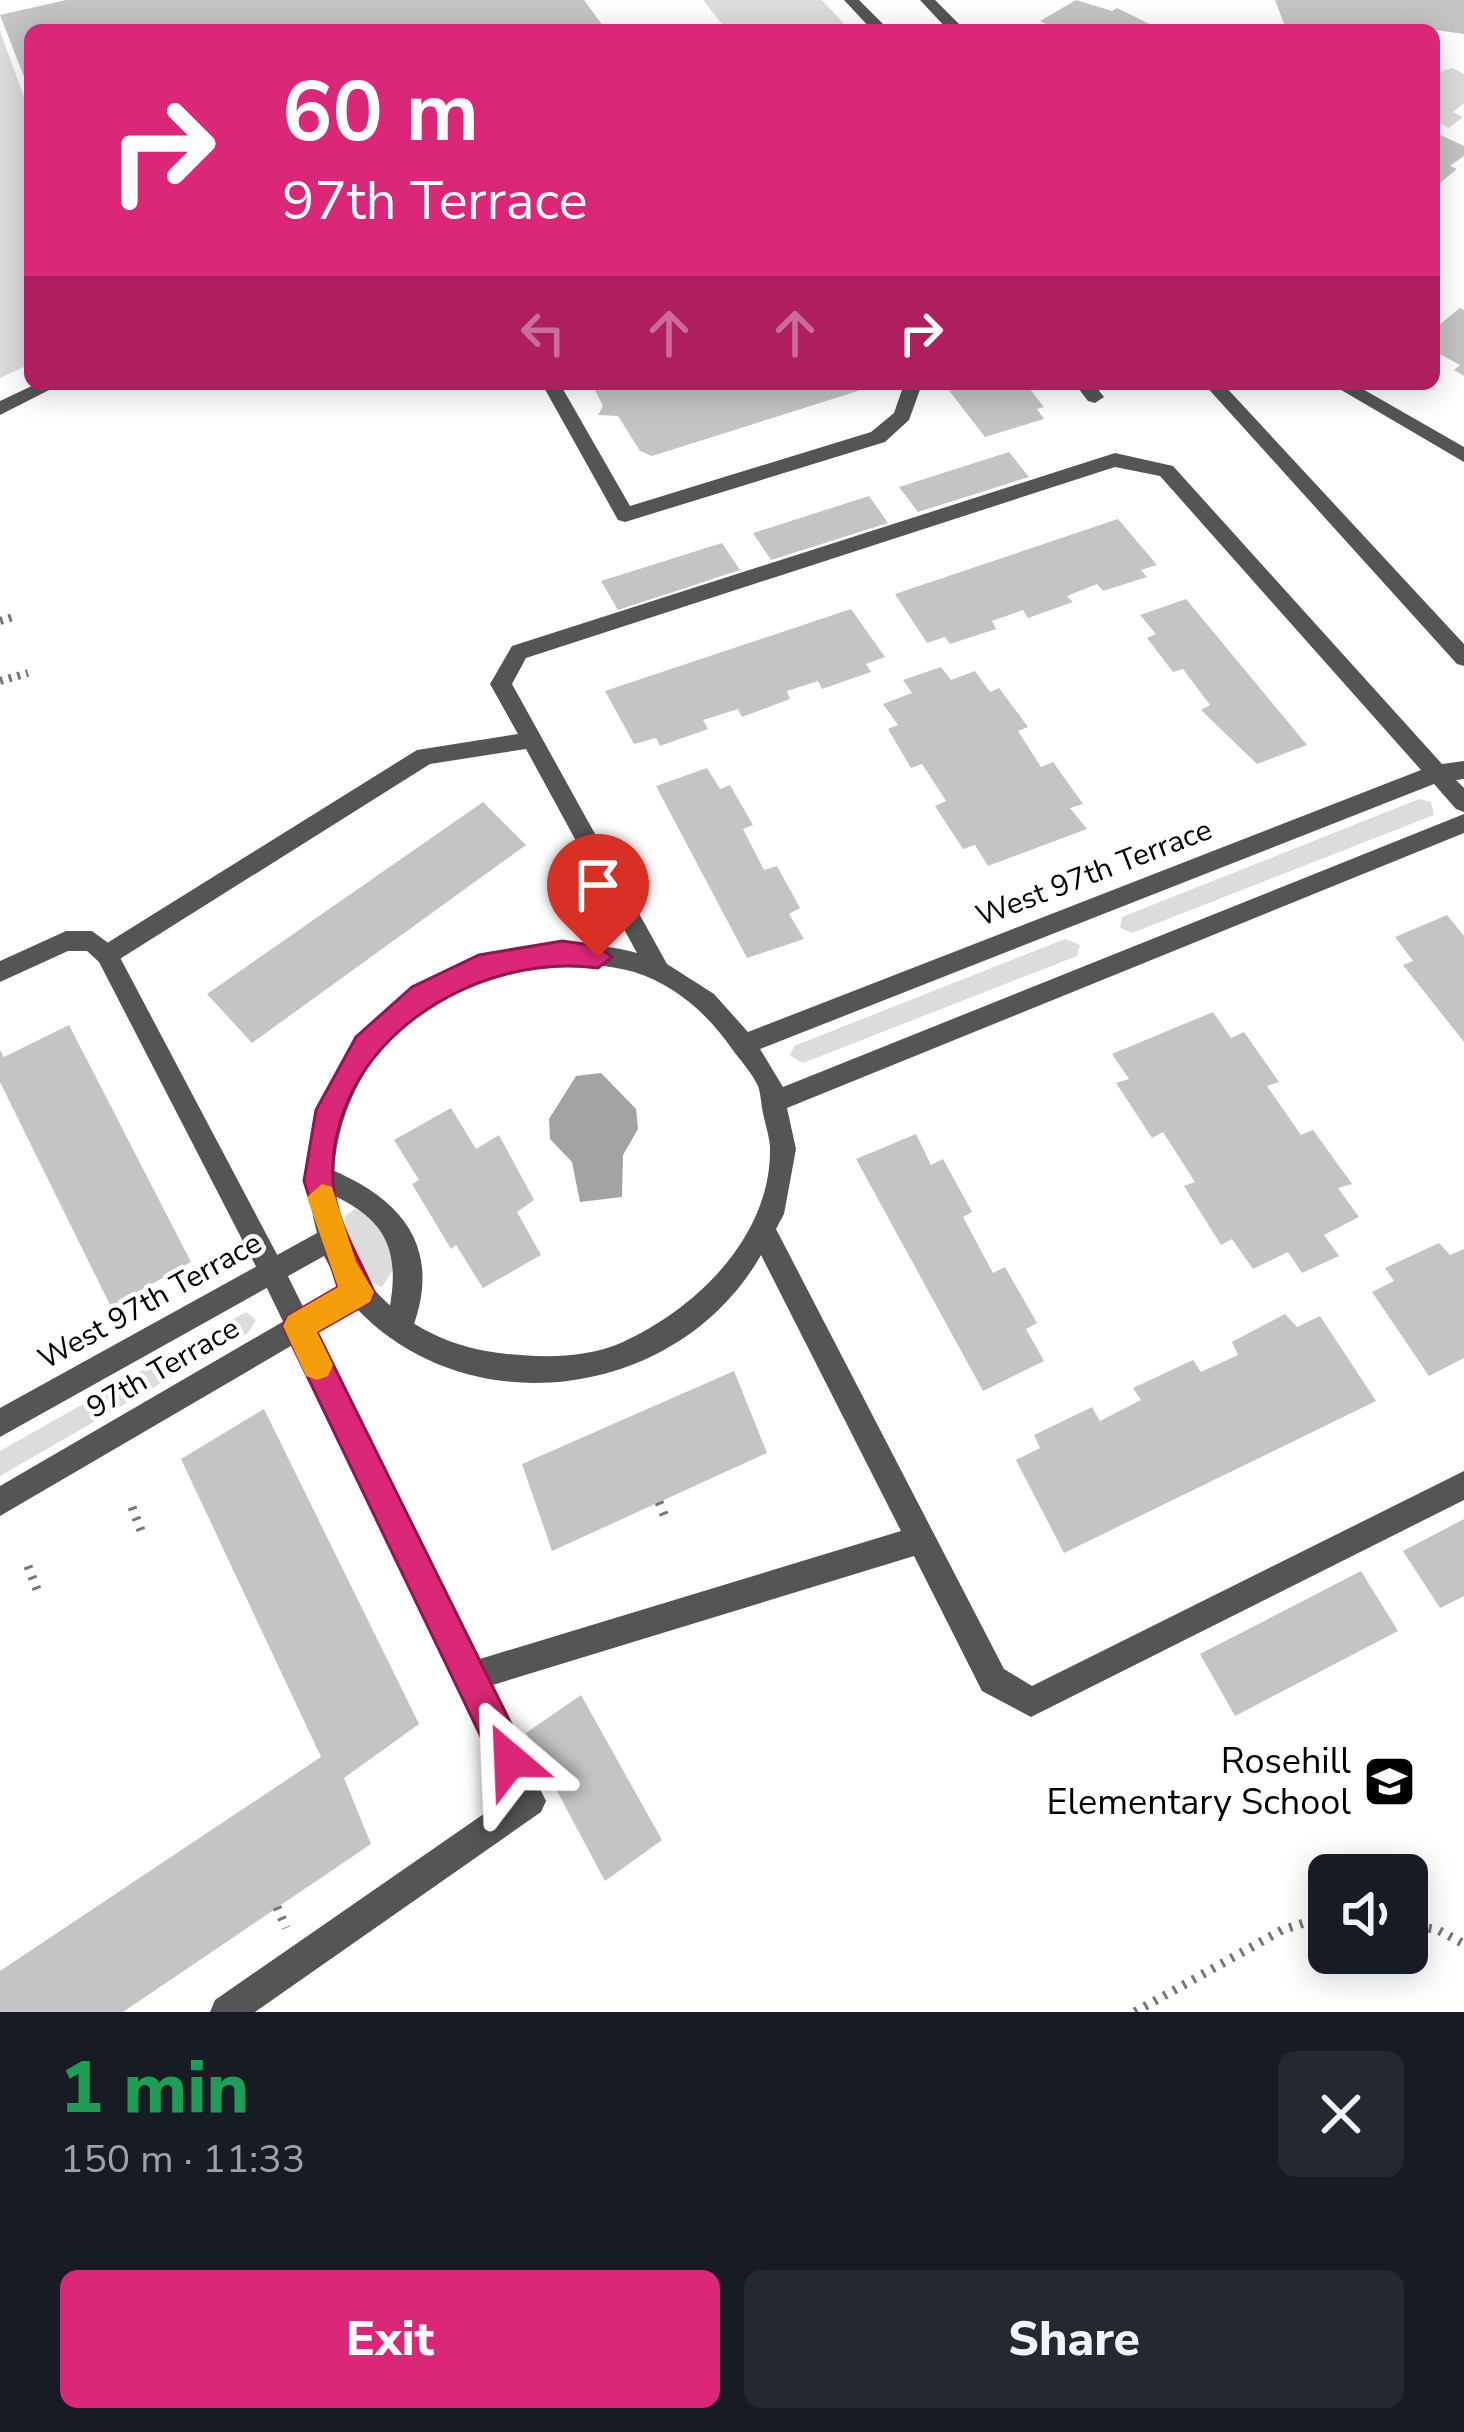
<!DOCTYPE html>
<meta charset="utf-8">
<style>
:root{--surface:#171b24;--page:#242831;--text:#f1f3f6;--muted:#9ea1a6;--accent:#db2777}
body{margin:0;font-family:"Nunito Sans",sans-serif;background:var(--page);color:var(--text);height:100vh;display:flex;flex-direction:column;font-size:45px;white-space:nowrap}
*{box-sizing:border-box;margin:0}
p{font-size:39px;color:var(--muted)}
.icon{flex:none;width:66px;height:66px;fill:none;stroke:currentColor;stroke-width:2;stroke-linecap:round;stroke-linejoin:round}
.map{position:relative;height:2012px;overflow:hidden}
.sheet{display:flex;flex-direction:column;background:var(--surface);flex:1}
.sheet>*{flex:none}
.hud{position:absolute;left:24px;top:24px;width:1416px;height:366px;border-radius:18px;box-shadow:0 6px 30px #0003;background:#db2777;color:#fff;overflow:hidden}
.buttons{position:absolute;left:1308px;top:1854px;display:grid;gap:24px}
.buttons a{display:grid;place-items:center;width:120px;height:120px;border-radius:18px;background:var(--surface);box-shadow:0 6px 30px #0003;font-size:60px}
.pin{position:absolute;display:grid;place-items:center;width:102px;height:102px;color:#fff;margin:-123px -51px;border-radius:50% 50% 50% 0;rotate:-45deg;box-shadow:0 0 12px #0007}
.pin .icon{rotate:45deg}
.me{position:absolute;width:132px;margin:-66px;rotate:334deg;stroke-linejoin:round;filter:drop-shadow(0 0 9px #0008)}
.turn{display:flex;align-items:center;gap:42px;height:252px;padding:0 60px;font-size:54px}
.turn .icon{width:156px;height:156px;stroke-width:2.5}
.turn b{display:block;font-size:84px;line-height:102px}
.lanes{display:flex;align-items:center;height:114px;padding:0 60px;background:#0003;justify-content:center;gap:60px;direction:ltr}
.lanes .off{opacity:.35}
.round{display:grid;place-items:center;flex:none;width:126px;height:126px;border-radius:18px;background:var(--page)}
.summary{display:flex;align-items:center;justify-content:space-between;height:204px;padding:0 60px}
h1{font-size:72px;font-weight:800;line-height:90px;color:#1e9e55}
.cta{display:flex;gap:24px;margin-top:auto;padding:24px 60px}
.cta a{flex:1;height:138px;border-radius:18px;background:var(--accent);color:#fff;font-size:48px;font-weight:800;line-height:138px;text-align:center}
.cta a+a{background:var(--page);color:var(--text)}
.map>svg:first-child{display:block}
.green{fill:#dcdcdc}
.water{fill:#a3a3a3}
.building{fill:#c4c4c4}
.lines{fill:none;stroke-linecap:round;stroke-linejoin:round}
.path-far1{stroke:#777;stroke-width:8;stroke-dasharray:3 6;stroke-linecap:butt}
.path{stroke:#777;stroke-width:9;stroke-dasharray:3 8;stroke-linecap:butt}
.lane{fill:#555;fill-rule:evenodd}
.street{fill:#555;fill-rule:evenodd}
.route{fill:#db2777;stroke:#8e194d;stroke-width:3}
.slow{fill:#f59e0b}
.labels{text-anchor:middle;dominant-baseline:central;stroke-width:9;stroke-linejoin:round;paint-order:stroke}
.street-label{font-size:30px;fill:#000;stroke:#fff}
.near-poi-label{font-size:36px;fill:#000;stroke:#fff;text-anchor:end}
</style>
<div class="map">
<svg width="1464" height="2012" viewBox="0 0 1464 2012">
<rect width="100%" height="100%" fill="#fff"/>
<path class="green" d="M703 0H822L850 30H727Z
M0 31 30 113V364L0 378Z
M1452 68 1464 74V103L1453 112 1463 117 1449 128 1434 120V74Z
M1419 799 1431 802 1434 815 1132 933 1120 928 1122 917Z
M1065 939 1080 945 1077 956 803 1063 790 1056 794 1046Z
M355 1209C381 1220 389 1243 394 1268L382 1287C352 1277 347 1245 345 1216Z
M246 1312 256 1320 248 1333 0 1476V1451Z"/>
<path class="water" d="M601 1073 636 1109 638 1129 623 1155 622 1197 580 1202 572 1162 550 1139 549 1119 576 1076Z"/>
<path class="building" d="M66 0H584L606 30H30V92L0 15Z
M1076 0 1112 11 1117 8 1162 30H1058L1040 21Z
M1275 0H1464V34L1408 26 1286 29Z
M1434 132 1464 146V156L1450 166 1457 169 1434 188Z
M1460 308 1464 310V376L1454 370 1460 365 1434 351V329Z
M592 384H880L652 456 640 451 618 416 598 415 603 406Z
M944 384H1026L1044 407 1037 409 1044 419 985 437Z
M1009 452 1029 477 918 512 899 487Z
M869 496 888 523 771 560 753 533Z
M1118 519 1157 565 1141 570 1147 577 1103 591 1097 584 1067 596 1073 602 1028 618 1023 610 992 621 996 629 950 644 945 637 927 643 895 594Z
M722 543 740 570 618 610 601 581Z
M1186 599 1307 745 1257 764 1201 710 1210 705 1183 669 1173 672 1147 638 1156 634 1140 615Z
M851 609 885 657 866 664 871 672 822 689 818 681 787 691 790 699 742 717 738 709 703 720 708 729 660 746 656 738 634 744 605 691Z
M941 667 951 680 975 671 990 692 999 688 1028 727 1018 731 1041 767 1053 762 1083 804 1070 808 1087 829 988 866 975 845 963 849 935 806 946 801 922 764 911 768 888 729 898 725 883 704 912 693 903 680Z
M707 768 720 789 730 785 753 825 743 829 764 870 777 866 800 908 789 914 804 939 747 958 656 786Z
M483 802 526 845 252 1043 207 994Z
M1447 915 1464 936V1042L1403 965 1413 961 1395 937Z
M1213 1012 1231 1038 1244 1032 1279 1082 1267 1086 1301 1135 1313 1130 1352 1184 1338 1188 1359 1217 1324 1235 1339 1256 1302 1273 1288 1252 1253 1269 1232 1239 1221 1245 1184 1186 1195 1182 1163 1132 1152 1138 1116 1083 1129 1079 1112 1054Z
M69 1025 191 1262 111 1307 0 1082V1050L4 1057Z
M451 1108 476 1149 499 1135 534 1200 517 1212 541 1255 483 1288 456 1245 451 1249 412 1184 419 1180 394 1140Z
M916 1134 931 1165 943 1159 972 1212 963 1217 993 1273 1005 1267 1037 1323 1026 1329 1044 1361 983 1391 856 1159Z
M1439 1243 1450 1255 1464 1249V1358L1429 1376 1372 1292 1394 1281 1385 1268Z
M1285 1314 1297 1327 1320 1316 1376 1401 1064 1553 1016 1460 1040 1448 1034 1435 1092 1407 1100 1421 1141 1400 1133 1388 1193 1360 1201 1372 1238 1355 1232 1342Z
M734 1371 767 1453 552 1551 522 1464Z
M264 1409 419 1724 344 1778 371 1844 123 2012H0V1971L321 1757 181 1459Z
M1464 1519V1596L1440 1608 1403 1551Z
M1361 1571 1398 1631 1235 1716 1200 1654Z
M581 1695 662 1840 605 1881 526 1733Z"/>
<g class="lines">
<path class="path-far1" d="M0 621 13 617
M0 681 28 673"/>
<path class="path" d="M659 1502 667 1522
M132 1507 142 1533
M28 1566 38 1592
M277 1907 286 1928
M1407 1924 1438 1930 1464 1944
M1135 2012 1282 1930 1329 1915"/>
<path class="lane" d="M542 384H560L630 506 871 432 894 413 904 384H922L909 420 885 442 625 522 618 520Z
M1075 384H1094L1104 397 1095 403 1088 401Z
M66 931H92L115 948 281 1262 546 1801 541 1812 255 2012H210L215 2000 511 1795 263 1280 99 962 87 951H68L0 982V961Z
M320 1165C401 1196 447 1247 409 1337L399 1341 389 1337C384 1324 389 1314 391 1299 401 1231 369 1210 311 1185L307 1177 311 1169Z"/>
<path class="street" d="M844 0H859L889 30H872Z
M920 0H935L965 30H948Z
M36 384H61L0 415V401Z
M1204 384H1223L1464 644V666L1457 664Z
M1331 384H1354L1464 447V462Z
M1115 453 1173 466 1442 764 1464 761V779L1456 780 1464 788V812L1456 809 1434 784 760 1049 783 1087 1464 814V833L787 1108 796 1149 784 1214 776 1229 1004 1669 1032 1686 1464 1471V1500L1031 1717 982 1691 914 1556 470 1692 459 1688 455 1677 459 1666 470 1662 901 1531 761 1255C680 1398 471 1429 356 1308L0 1516V1486L341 1288 324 1256 0 1437V1408L317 1233C267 1045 466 907 637 953L526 749 430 764 115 962H99L95 955 99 948 417 750 518 734 490 684 512 646ZM1115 467 1160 476 1421 770 748 1032 714 994 667 964 512 684 526 658ZM562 962C586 965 611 965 634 972 674 984 708 1014 732 1049 740 1060 752 1073 758 1086 761 1094 761 1105 763 1113 765 1124 770 1138 770 1149 771 1236 697 1308 623 1342 587 1358 546 1358 507 1354 455 1349 407 1328 372 1287 297 1198 341 1061 432 1002 471 977 518 969 562 962Z"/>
</g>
<path class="route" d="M562 941 598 946 612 957 598 968C475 951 327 1043 333 1181 335 1221 359 1257 374 1292L370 1302 317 1332 523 1748 528 1760 523 1772 510 1778 498 1772 283 1326 288 1316 338 1287 304 1181 316 1110 356 1037 412 987 479 955Z"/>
<path class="slow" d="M322 1184 332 1187 356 1262 374 1292 370 1302 317 1332 333 1365 328 1376 317 1380 306 1376 283 1326 288 1316 338 1287 307 1197Z"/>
<defs>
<symbol id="school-square" viewBox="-11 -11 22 22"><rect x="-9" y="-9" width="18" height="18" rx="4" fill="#000" stroke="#fff"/><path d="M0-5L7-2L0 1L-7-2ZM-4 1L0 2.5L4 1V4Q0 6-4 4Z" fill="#fff"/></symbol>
</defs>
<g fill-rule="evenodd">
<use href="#school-square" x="1360" y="1752" width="59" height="59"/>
</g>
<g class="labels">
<g class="street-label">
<text transform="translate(1094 873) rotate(-21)">West 97th Terrace</text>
<text transform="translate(150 1301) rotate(-29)">West 97th Terrace</text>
<text transform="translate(163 1368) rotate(-30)">97th Terrace</text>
</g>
<g class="near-poi-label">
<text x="1351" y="1761">Rosehill<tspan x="1351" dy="41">Elementary School</tspan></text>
</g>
</g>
</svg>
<div class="buttons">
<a><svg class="icon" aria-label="sound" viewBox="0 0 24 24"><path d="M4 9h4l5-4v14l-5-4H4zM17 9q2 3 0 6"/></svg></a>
</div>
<div class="pin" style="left:598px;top:957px;background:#d93025"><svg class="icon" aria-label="arrive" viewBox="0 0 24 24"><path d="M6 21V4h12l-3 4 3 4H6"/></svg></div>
<svg class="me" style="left:510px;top:1760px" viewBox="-20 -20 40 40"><path d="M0-17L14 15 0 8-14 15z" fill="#db2777" stroke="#fff" stroke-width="4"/></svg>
<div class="hud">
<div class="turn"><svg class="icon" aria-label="right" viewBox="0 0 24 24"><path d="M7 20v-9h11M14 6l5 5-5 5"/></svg><div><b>60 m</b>97th Terrace</div></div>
<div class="lanes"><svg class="icon off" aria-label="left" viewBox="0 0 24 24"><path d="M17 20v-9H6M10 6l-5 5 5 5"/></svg><svg class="icon off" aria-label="ahead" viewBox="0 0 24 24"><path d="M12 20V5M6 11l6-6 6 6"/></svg><svg class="icon off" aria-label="ahead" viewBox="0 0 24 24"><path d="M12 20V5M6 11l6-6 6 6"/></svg><svg class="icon" aria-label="right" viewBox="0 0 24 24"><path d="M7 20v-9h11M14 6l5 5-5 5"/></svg></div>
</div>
</div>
<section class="sheet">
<div class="summary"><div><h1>1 min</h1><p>150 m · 11:33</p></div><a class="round"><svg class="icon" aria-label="close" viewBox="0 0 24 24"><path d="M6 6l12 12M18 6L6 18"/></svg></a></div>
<div class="cta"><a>Exit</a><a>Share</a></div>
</section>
